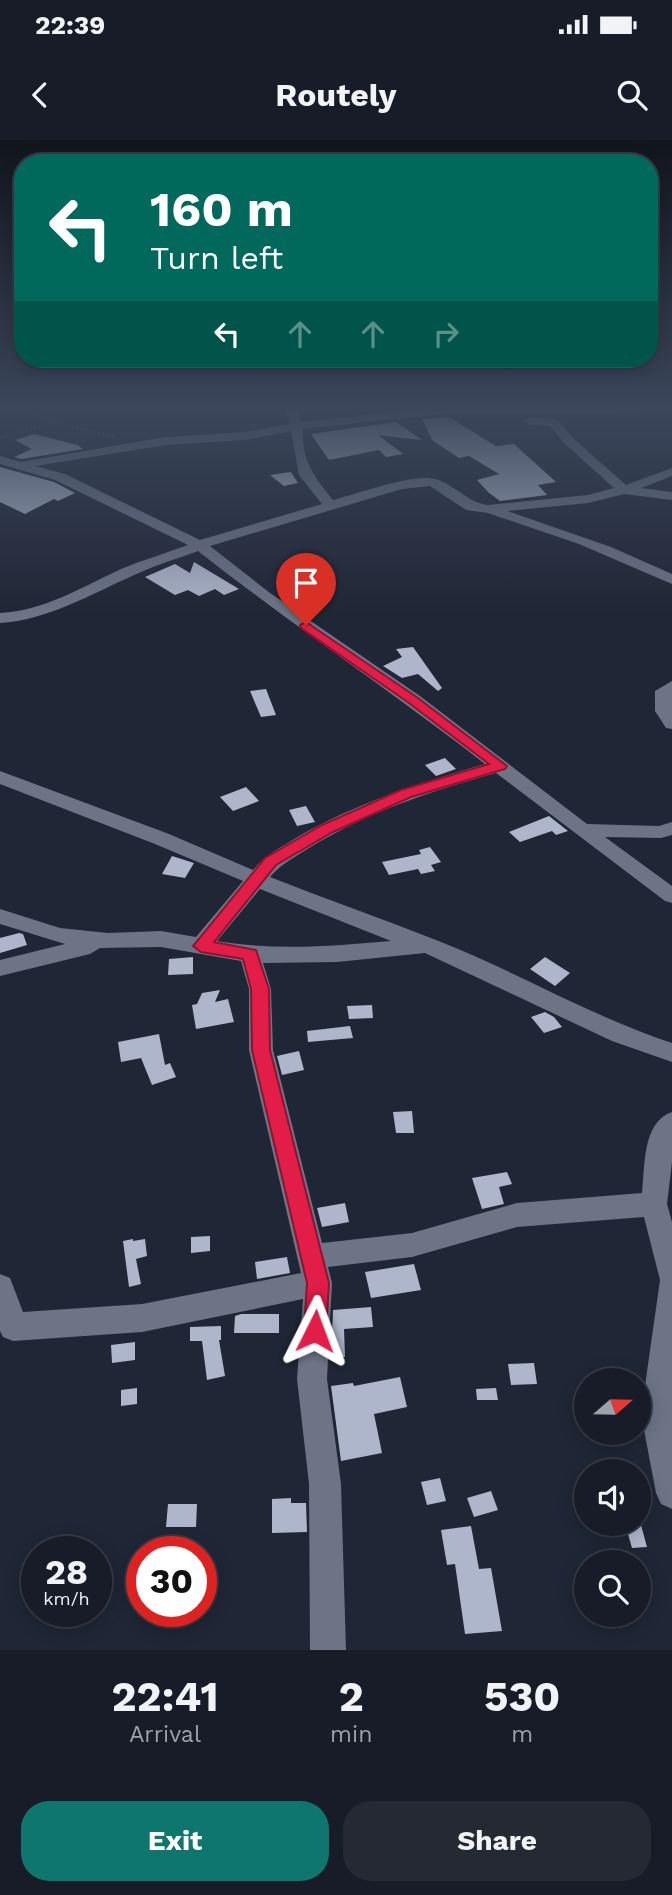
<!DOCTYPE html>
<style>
:root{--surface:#171c28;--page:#242934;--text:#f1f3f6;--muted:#9ea1a8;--line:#363a45;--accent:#0f766e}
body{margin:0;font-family:"Work Sans",sans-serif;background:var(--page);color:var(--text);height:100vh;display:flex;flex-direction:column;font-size:26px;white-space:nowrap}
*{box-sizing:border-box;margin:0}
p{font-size:23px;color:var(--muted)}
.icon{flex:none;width:38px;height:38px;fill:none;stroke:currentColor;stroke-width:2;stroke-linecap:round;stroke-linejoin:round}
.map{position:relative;height:1510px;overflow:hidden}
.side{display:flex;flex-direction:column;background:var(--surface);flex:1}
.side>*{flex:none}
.top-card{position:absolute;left:14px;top:14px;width:644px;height:214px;border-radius:28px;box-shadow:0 4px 18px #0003,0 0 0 2px var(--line);background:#00695c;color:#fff;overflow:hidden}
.needle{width:46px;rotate:70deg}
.fabs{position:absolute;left:574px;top:1228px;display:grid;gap:14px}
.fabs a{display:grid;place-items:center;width:77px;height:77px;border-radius:50%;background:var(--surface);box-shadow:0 4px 18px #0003,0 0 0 2px var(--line);font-size:35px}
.speed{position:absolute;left:21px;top:1396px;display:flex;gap:14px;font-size:35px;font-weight:700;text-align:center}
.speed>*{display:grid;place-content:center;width:91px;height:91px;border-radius:50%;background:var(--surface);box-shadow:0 4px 18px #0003,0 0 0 2px var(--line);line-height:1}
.speed small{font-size:18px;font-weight:400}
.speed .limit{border:10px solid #d22;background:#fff;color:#111}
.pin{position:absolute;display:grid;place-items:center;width:60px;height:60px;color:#fff;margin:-72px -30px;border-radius:50% 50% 50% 0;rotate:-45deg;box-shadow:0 0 7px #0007}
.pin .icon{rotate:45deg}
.me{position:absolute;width:77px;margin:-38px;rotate:3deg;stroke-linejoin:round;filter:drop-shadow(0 0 5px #0008)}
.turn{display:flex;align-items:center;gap:24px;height:147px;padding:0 21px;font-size:32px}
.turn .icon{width:91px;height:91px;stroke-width:2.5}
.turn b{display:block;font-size:49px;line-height:60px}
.lanes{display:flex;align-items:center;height:66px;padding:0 21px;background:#0003;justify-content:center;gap:35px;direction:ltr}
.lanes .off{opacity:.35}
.eta{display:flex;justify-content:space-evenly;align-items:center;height:119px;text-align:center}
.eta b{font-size:42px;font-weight:700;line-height:49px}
.cta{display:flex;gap:14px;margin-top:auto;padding:14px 21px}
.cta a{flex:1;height:80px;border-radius:28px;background:var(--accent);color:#fff;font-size:28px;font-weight:700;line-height:80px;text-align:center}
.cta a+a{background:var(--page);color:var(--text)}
.status{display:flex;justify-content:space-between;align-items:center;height:49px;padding:0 35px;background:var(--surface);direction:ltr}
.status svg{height:19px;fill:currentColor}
header{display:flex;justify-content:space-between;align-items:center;height:91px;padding:0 21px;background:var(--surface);font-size:32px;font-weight:700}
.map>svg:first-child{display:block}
.building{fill:#adb6ca}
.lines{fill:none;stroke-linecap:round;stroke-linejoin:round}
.path{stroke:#737986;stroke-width:2;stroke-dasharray:1 3.5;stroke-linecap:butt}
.minor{fill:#6c7486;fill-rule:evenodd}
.route{fill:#e11d48;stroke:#92132f;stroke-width:2}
</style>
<div class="status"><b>22:39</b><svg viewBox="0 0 49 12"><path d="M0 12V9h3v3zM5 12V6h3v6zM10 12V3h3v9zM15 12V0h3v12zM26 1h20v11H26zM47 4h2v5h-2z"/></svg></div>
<header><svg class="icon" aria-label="back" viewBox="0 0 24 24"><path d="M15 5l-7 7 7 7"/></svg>Routely<svg class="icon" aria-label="search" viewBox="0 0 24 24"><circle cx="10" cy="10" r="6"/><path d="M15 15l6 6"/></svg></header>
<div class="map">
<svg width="672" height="1510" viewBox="0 0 672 1510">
<rect width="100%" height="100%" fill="#1f2635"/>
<path class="building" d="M449 277 496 306 514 304 556 342 538 345 547 355 500 361 488 352 477 340 499 334 469 316 459 318 433 301 422 279Z
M396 282 422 300 378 295 403 314 386 317 379 310 329 320 311 294Z
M34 294 77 305 83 309 21 319 14 317 32 309 15 300Z
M0 327 54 342 75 353 58 361 54 359 25 374 0 362Z
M291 332 298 343 284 346 270 335Z
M194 422 239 449 224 455 215 449 199 456 188 450 175 455 145 437 175 424 190 433Z
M413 507 442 548 438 551 418 534 402 538 383 526 402 517 396 509Z
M266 549 276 575 261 577 250 551Z
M445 618 456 629 436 636 425 625Z
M246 647 259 661 233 671 220 657Z
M306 666 315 682 297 686 289 670Z
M549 676 568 691 556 695 552 691 520 702 509 692Z
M430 707 441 722 431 725 435 731 421 734 418 729 389 735 382 722 421 714 419 710Z
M172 716 194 723 185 738 162 734Z
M19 793 23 794 27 805 0 813V798Z
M193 817V834L168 835 169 819Z
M545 817 570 833 555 846 530 829Z
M220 850 215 862 228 859 234 882 196 889 192 865 197 864 202 853Z
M372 865 373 878 349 879 347 866Z
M545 872 554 877 562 887 544 893 531 877Z
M350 886 353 898 308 902 307 891Z
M159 894 165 925 170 923 176 937 152 945 141 918 121 922 118 902Z
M299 911 304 930 282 935 277 916Z
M412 971 414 993H396L393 972Z
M507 1032 512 1044 499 1047 504 1064 482 1069 472 1038Z
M345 1063 349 1082 322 1087 317 1068Z
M210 1096V1111L191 1113V1097Z
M133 1099V1101L145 1099 147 1116 136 1119 141 1144 129 1147 123 1101Z
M287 1117 290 1133 257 1139 255 1122Z
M414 1124 421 1150 371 1158 365 1132Z
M371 1167 373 1187 344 1189 345 1217H331L333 1170Z
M241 1174H279V1193H234L235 1176Z
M221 1186V1200H219L225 1236 207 1240 202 1201H190V1187Z
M135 1202V1220L112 1223 111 1205Z
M534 1223 537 1244 511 1245 508 1224Z
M400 1237 407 1267 374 1274 382 1313 341 1321 331 1246 353 1243 354 1246Z
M137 1248V1264L121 1266V1250Z
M496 1248 498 1260H477L476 1249Z
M440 1338 446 1361 427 1365 421 1342Z
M491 1351 498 1370 474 1377 467 1358Z
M291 1358V1363H306L307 1392 272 1393V1359Z
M168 1364H197L196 1387H166Z
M641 1385 647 1407 632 1408 626 1387Z
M471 1386 479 1429 491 1428 502 1491 465 1494 455 1424 447 1425 441 1390Z"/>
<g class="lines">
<path class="path" d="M22 268 54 283 115 297
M0 272 33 266
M0 298 54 283"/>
<path class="minor" d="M284 266H296L302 282 443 266H672V272L443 274 303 289C301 320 315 338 333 360 357 354 413 333 435 339 455 344 466 362 488 365L588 355 614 348 565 304 550 286 530 285 524 281 530 277 558 280 573 298 626 345 672 328V336L641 348 672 352V360L624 354 588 363 507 371 611 407 672 434V444L579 404 488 373 466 370 430 346 402 349 210 406 270 453 420 556 587 684 659 686 672 682V695L661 698 605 697 672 746V763L665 761 496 633C429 652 370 671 309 708 295 717 281 724 270 737 325 759 381 778 436 800 516 831 590 876 672 903V922L612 901 425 813 337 822 263 823 271 849 273 910 322 1103 412 1093 517 1063 642 1053C645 1027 642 982 672 972V1022L667 1064 672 1082V1369L661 1364 656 1353 641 1274 660 1140 644 1077 517 1087 412 1117 328 1127 332 1143 327 1239 341 1344 346 1510H310L309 1344 297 1239 303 1159 142 1192 13 1201 3 1197 0 1191V1134L10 1138 23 1172 142 1164 301 1133 249 910V849L241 821 161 807 100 808 90 814 0 836V820L65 804 0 784V769L60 788 108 793 161 791 196 797 243 741 155 704 0 644V631L169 694 253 730C265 715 280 708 296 698 356 663 419 643 485 624 391 551 292 485 198 411 176 419 153 426 132 436 89 455 48 480 0 483V473C44 471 82 447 121 429 143 420 166 413 188 405L55 340 0 324V316L21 322 166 297 245 292 290 284ZM291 291 299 335 322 364 200 400 65 334 35 326 166 305 245 300ZM260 749 391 801C334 806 275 811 217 801Z
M672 541V589L666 588 655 571V551Z"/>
</g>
<linearGradient id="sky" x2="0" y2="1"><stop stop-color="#11151d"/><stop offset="0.56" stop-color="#3c475c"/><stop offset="1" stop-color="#3c475c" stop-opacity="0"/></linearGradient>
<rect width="672" height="477" fill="url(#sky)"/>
<path class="route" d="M306 482 418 558 507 626 505 629 411 657 333 692 276 725 214 802 256 810 269 849 270 910 329 1143 326 1191 323 1198 315 1201 307 1198 304 1191 307 1143 252 910 251 849 243 819 201 812 193 806 265 718 322 685 401 650 489 624 409 563 301 488 300 485Z"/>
</svg>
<div class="fabs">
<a><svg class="needle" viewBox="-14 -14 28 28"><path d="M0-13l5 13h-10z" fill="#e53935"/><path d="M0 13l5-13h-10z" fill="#9ea1a8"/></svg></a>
<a><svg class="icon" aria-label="sound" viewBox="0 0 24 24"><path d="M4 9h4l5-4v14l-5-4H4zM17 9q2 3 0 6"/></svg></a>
<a><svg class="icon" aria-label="search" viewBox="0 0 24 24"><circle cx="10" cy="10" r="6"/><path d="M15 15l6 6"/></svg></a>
</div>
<div class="speed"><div>28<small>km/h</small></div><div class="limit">30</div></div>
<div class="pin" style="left:306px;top:485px;background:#d93025"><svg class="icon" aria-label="arrive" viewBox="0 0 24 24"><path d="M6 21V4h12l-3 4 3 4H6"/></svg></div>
<svg class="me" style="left:315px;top:1191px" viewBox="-20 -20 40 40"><path d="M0-17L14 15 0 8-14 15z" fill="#e11d48" stroke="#fff" stroke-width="4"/></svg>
<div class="top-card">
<div class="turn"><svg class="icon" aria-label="left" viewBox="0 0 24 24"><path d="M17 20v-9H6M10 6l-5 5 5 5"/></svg><div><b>160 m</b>Turn left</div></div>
<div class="lanes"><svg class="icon" aria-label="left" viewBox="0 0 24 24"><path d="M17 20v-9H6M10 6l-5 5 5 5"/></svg><svg class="icon off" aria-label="ahead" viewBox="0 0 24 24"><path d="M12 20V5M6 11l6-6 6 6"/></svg><svg class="icon off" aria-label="ahead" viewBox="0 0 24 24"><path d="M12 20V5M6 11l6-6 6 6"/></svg><svg class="icon off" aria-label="right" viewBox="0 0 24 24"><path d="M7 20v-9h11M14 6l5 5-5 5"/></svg></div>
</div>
</div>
<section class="side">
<div class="eta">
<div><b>22:41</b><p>Arrival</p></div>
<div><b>2</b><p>min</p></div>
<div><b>530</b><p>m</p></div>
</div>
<div class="cta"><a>Exit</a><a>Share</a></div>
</section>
